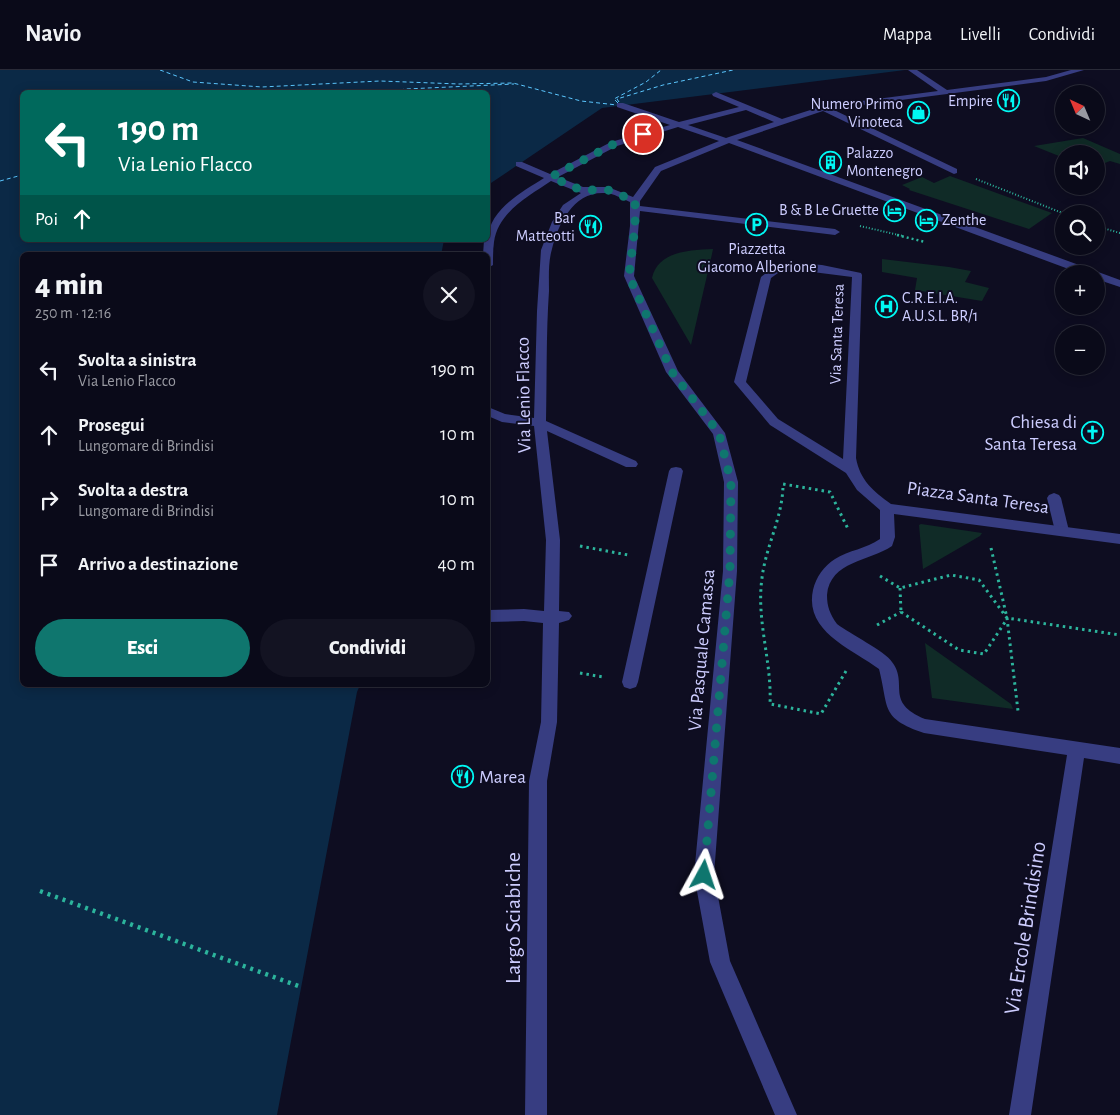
<!DOCTYPE html>
<html lang="it">
<meta charset="utf-8">
<style>
:root{--surface:#0a0a19;--page:#131322;--text:#f1f3f6;--muted:#999aa2;--line:#2a2b38;--accent:#0f766e}
body{margin:0;font-family:"Alegreya Sans",sans-serif;background:var(--page);color:var(--text);height:100vh;display:flex;flex-direction:column;font-size:19px;white-space:nowrap}
*{box-sizing:border-box;margin:0}
p{font-size:16px;color:var(--muted)}
.icon{flex:none;width:28px;height:28px;fill:none;stroke:currentColor;stroke-width:2;stroke-linecap:round;stroke-linejoin:round}
.map{position:relative;flex:1;overflow:hidden}
.details{position:absolute;left:20px;top:182px;width:470px;height:435px;display:flex;flex-direction:column;background:var(--surface);border-radius:8px;box-shadow:0 2px 12px #0003,0 0 0 1px var(--line)}
.details>*{flex:none}
.guide{position:absolute;left:20px;top:20px;width:470px;height:152px;border-radius:8px;box-shadow:0 2px 12px #0003,0 0 0 1px var(--line);background:#00695c;color:#fff;overflow:hidden}
.needle{width:32px;rotate:316deg}
.tools{position:absolute;left:1055px;top:15px;display:grid;gap:10px}
.tools a{display:grid;place-items:center;width:50px;height:50px;border-radius:50%;background:var(--surface);box-shadow:0 2px 12px #0003,0 0 0 1px var(--line);font-size:25px}
.pin{position:absolute;display:grid;place-items:center;width:42px;height:42px;color:#fff;margin:-21px;border:2px solid #fff;border-radius:50%;box-shadow:0 1px 5px #0007}
.me{position:absolute;width:55px;margin:-28px;rotate:5deg;stroke-linejoin:round;filter:drop-shadow(0 0 4px #0008)}
.turn{display:flex;align-items:center;gap:18px;height:105px;padding:0 15px;font-size:22px}
.turn .icon{width:65px;height:65px;stroke-width:2.5}
.turn b{display:block;font-size:35px;line-height:42px}
.then{display:flex;align-items:center;height:48px;padding:0 15px;background:#0003;gap:10px;font-size:19px}
.round{display:grid;place-items:center;flex:none;width:52px;height:52px;border-radius:26px;background:var(--page)}
.head{display:flex;align-items:center;justify-content:space-between;height:85px;padding:0 15px}
h1{font-size:30px;font-weight:800;line-height:38px}
.button{display:flex;gap:10px;margin-top:auto;padding:10px 15px}
.button a{flex:1;height:58px;border-radius:30px;background:var(--accent);color:#fff;font-size:20px;font-weight:800;line-height:58px;text-align:center}
.button a+a{background:var(--page);color:var(--text)}
ul{padding:0;list-style:none}
li{display:flex;align-items:center;gap:15px;height:65px;padding:0 15px}
li div{flex:1}
li b{display:block;font-size:19px}
li em{font-style:normal}
header{display:flex;align-items:center;gap:30px;box-sizing:border-box;height:70px;padding:0 25px;background:var(--surface);border-bottom:1px solid var(--line)}
header strong{font-size:24px}
nav{display:flex;gap:28px;margin-inline-start:auto;font-size:18px}
.map>svg:first-child{display:block}
.green{fill:#102b27}
.water{fill:#0b2946}
.lines{fill:none;stroke-linecap:round;stroke-linejoin:round}
.ferry{stroke:#5bc7ff;stroke-width:1;stroke-dasharray:4 3;stroke-linecap:butt}
.path-far3{stroke:#2cb49c;stroke-width:2;stroke-dasharray:1 2;stroke-linecap:butt}
.path-far2{stroke:#2cb49c;stroke-width:2.5;stroke-dasharray:2 3;stroke-linecap:butt}
.path-far1{stroke:#2cb49c;stroke-width:3;stroke-dasharray:2.5 4;stroke-linecap:butt}
.path{stroke:#2cb49c;stroke-width:4.5;stroke-dasharray:3 5;stroke-linecap:butt}
.lane{fill:#373d81;fill-rule:evenodd}
.street{fill:#373d81;fill-rule:evenodd}
.route{stroke:#0f766e;stroke-width:9;stroke-dasharray:0 16.2}
.labels{text-anchor:middle;dominant-baseline:central;stroke-width:4;stroke-linejoin:round;paint-order:stroke}
.far-poi-label{font-size:16px;fill:#cdcdff;stroke:#0e0d21;text-anchor:end}
.far-street-label{font-size:16px;fill:#cdcdff;stroke:#0e0d21}
.street-label{font-size:19px;fill:#cdcdff;stroke:#0e0d21}
.poi-label{font-size:19px;fill:#cdcdff;stroke:#0e0d21;text-anchor:end}
.near-street-label{font-size:22px;fill:#cdcdff;stroke:#0e0d21}
</style>
<header>
<strong>Navio</strong>
<nav><a>Mappa</a><a>Livelli</a><a>Condividi</a></nav>
</header>
<div class="map">
<svg width="1120" height="1045" viewBox="0 0 1120 1045">
<rect width="100%" height="100%" fill="#0e0d21"/>
<path class="green" d="M1083 68 1120 84V94L1110 91 1105 93 1096 91V84H1064V88L1034 76Z
M950 106 1052 143 1029 159 909 120 910 119 902 115 922 107 934 113Z
M713 179 712 184 691 275 652 208C658 181 690 180 713 179Z
M882 189 949 197 971 201 965 212 989 218 982 231 915 220 917 208 882 202Z
M921 454 982 463 980 466 923 499 919 455Z
M925 573 1011 634 1013 639 932 628Z"/>
<path class="water" d="M0 0H905L602 38 488 115V22H22V170H444L441 185H22V615H360L357 622 277 1045H0Z"/>
<g class="lines">
<path class="ferry" d="M160 0 193 12 262 17 380 11 459 14 513 13 581 31 617 35
M386 22 406 19 514 14
M619 32 617 29 663 15 733 0
M618 33 614 29 646 12 661 0
M0 111 22 105"/>
<path class="path-far3" d="M976 109 1065 144
M860 156 903 166
M1096 156 1120 163"/>
<path class="path-far2" d="M897 165 925 172"/>
<path class="path-far1" d="M580 476 628 485
M991 478 1007 548 1018 641
M880 506 900 518 951 505 979 510 1007 548 1120 565
M900 518 901 542
M901 542 959 580 984 584 1007 549
M877 555 901 542
M846 601 821 644 770 634C772 591 756 551 762 508 766 475 783 447 783 414L830 422 849 461
M580 603 603 607"/>
<path class="path" d="M40 821 301 917"/>
<path class="lane" d="M1054 423 1059 425 1061 428 1069 461 1067 465H1057L1055 461 1047 428 1049 425Z"/>
<path class="street" d="M908 0H917L947 20 1046 7 1071 0H1084L1046 11 832 39 957 99V103L954 104 823 41 737 70 1120 210V217L1096 209V204H1082L729 73 661 101 640 131V136L835 159 840 162 835 165 640 141 634 206 678 301 725 363 738 412 737 501 714 805 730 891 797 1045H775L710 892 694 805 723 501 724 412 713 364 666 302 624 206 630 156V132C623 129 613 123 605 123 574 121 558 154 552 179 548 192 549 208 549 221 546 264 547 308 546 351L636 391 638 394 636 397H626L547 361 560 470 559 541 569 542 572 546 569 550 559 553 557 652 547 711V1045H525L529 711 541 652 543 553 524 551 488 552V540L524 539 544 541 546 470 534 356 502 352 488 346V337L505 344 534 348 537 241 541 180 552 152 563 135 581 123 551 111C529 126 498 142 494 172 493 179 493 187 493 195L488 198V185H483L484 170H488C488 140 522 122 544 108L516 96V92H522L550 104 611 72 670 55 617 37V33H623L679 52 739 37 713 26 712 24 716 22 782 49 823 36 938 21ZM746 40 774 52 726 68 688 55ZM678 57 719 71 655 97 633 127 608 117H583L558 107 617 76Z
M797 193 822 195 861 203 862 205 856 388C860 410 873 421 891 434L1120 464V474L894 444 895 467 892 476C870 491 830 491 827 525 827 537 830 544 837 554 850 564 885 581 892 592 909 614 884 632 925 649L1120 678V694L1084 688 1031 1045H1009L1067 685 924 663C880 648 889 638 879 599 853 579 804 562 813 520 816 507 824 496 835 489 849 480 866 479 880 469V440L857 420 846 403 770 355 734 312 761 207 771 199ZM797 200 852 207 843 389 778 349 746 312 771 208 778 203Z
M676 397 681 398 683 401 638 612 636 617 630 619 624 617 622 612 669 401 671 398Z"/>
</g>
<g class="lines">
<path class="route" d="M643 64 614 74 551 107 581 120H608L635 131V156L629 206 672 302 719 363 731 412 730 500 704 805"/>
</g>
<defs>
<symbol id="restaurant-ring" viewBox="-11 -11 22 22"><circle r="9.5" fill="#0e0d21" stroke="#00f8f3" stroke-width="1.5"/><path d="M-5-6h1v4h1v-4h1v4h1v-4h1v5L-1.5 .5V6h-2V.5L-5-1ZM5-6V6H3V1.5H1.5Q1.5-4 5-6Z" fill="#00f8f3"/></symbol>
<symbol id="shop-ring" viewBox="-11 -11 22 22"><circle r="9.5" fill="#0e0d21" stroke="#00f8f3" stroke-width="1.5"/><path d="M-5-2.5h2.3a2.7 3.5 0 0 1 5.4 0H5L5.5 6h-11ZM-1.5-2.5h3a1.5 2.3 0 0 0-3 0Z" fill="#00f8f3"/></symbol>
<symbol id="building-ring" viewBox="-11 -11 22 22"><circle r="9.5" fill="#0e0d21" stroke="#00f8f3" stroke-width="1.5"/><path d="M-4-6H4V6H1V3H-1V6H-4ZM-2.5-4.3h1.7v1.8h-1.7ZM.8-4.3h1.7v1.8H.8ZM-2.5-1h1.7V.8h-1.7ZM.8-1h1.7V.8H.8Z" fill="#00f8f3"/></symbol>
<symbol id="hotel-ring" viewBox="-11 -11 22 22"><circle r="9.5" fill="#0e0d21" stroke="#00f8f3" stroke-width="1.5"/><path d="M-6-4.5h1.5V1H6V5H4.5V3h-9V5H-6ZM-4 0a1.8 1.8 0 1 1 3.6 0ZM.5 0V-2.5h3Q6-2.5 6 0Z" fill="#00f8f3"/></symbol>
<symbol id="parking-ring" viewBox="-11 -11 22 22"><circle r="9.5" fill="#0e0d21" stroke="#00f8f3" stroke-width="1.5"/><path d="M-3.5-5.5H1a3.5 3.5 0 0 1 0 7H-1V5.5H-3.5ZM-1-3.4V-.6H.8a1.4 1.4 0 0 0 0-2.8Z" fill="#00f8f3"/></symbol>
<symbol id="hospital-ring" viewBox="-11 -11 22 22"><circle r="9.5" fill="#0e0d21" stroke="#00f8f3" stroke-width="1.5"/><path d="M-5-5h3v3.5h4V-5h3V5h-3V1.5h-4V5h-3Z" fill="#00f8f3"/></symbol>
<symbol id="church-ring" viewBox="-11 -11 22 22"><circle r="9.5" fill="#0e0d21" stroke="#00f8f3" stroke-width="1.5"/><path d="M-1.2-6h2.4v3.5h3.3v2.4h-3.3V6h-2.4V-.1h-3.3v-2.4h3.3Z" fill="#00f8f3"/></symbol>
</defs>
<g fill-rule="evenodd">
<use href="#restaurant-ring" x="996" y="18" width="25" height="25"/>
<use href="#shop-ring" x="906" y="30" width="25" height="25"/>
<use href="#building-ring" x="818" y="80" width="25" height="25"/>
<use href="#hotel-ring" x="882" y="128" width="25" height="25"/>
<use href="#hotel-ring" x="914" y="138" width="25" height="25"/>
<use href="#parking-ring" x="744" y="142" width="25" height="25"/>
<use href="#restaurant-ring" x="578" y="144" width="25" height="25"/>
<use href="#hospital-ring" x="874" y="224" width="25" height="25"/>
<use href="#church-ring" x="1080" y="350" width="25" height="25"/>
<use href="#restaurant-ring" x="450" y="694" width="25" height="25"/>
</g>
<g class="labels">
<g class="far-poi-label">
<text x="993" y="31">Empire</text>
<text x="903" y="34">Numero Primo<tspan x="903" dy="18">Vinoteca</tspan></text>
<text x="846" y="83" text-anchor="start">Palazzo<tspan x="846" dy="18">Montenegro</tspan></text>
<text x="879" y="140">B &amp; B Le Gruette</text>
<text x="575" y="148">Bar<tspan x="575" dy="18">Matteotti</tspan></text>
<text x="942" y="150" text-anchor="start">Zenthe</text>
<text x="757" y="179" text-anchor="middle">Piazzetta<tspan x="757" dy="18">Giacomo Alberione</tspan></text>
<text x="902" y="228" text-anchor="start">C.R.E.I.A.<tspan x="902" dy="18">A.U.S.L. BR/1</tspan></text>
</g>
<g class="far-street-label">
<text transform="translate(837 264) rotate(-88)">Via Santa Teresa</text>
</g>
<g class="street-label">
<text transform="translate(524 325) rotate(-91)">Via Lenio Flacco</text>
<text transform="translate(978 428) rotate(8)">Piazza Santa Teresa</text>
<text transform="translate(702 580) rotate(-85)">Via Pasquale Camassa</text>
</g>
<g class="poi-label">
<text x="1077" y="352">Chiesa di<tspan x="1077" dy="22">Santa Teresa</tspan></text>
<text x="479" y="707" text-anchor="start">Marea</text>
</g>
<g class="near-street-label">
<text transform="translate(513 848) rotate(-90)">Largo Sciabiche</text>
<text transform="translate(1025 858) rotate(-81)">Via Ercole Brindisino</text>
</g>
</g>
</svg>
<div class="tools">
<a><svg class="needle" viewBox="-14 -14 28 28"><path d="M0-13l5 13h-10z" fill="#e53935"/><path d="M0 13l5-13h-10z" fill="#999aa2"/></svg></a>
<a><svg class="icon" aria-label="sound" viewBox="0 0 24 24"><path d="M4 9h4l5-4v14l-5-4H4zM17 9q2 3 0 6"/></svg></a>
<a><svg class="icon" aria-label="search" viewBox="0 0 24 24"><circle cx="10" cy="10" r="6"/><path d="M15 15l6 6"/></svg></a>
<a>+</a>
<a>−</a>
</div>
<div class="pin" style="left:643px;top:64px;background:#d93025"><svg class="icon" aria-label="arrive" viewBox="0 0 24 24"><path d="M6 21V4h12l-3 4 3 4H6"/></svg></div>
<svg class="me" style="left:704px;top:805px" viewBox="-20 -20 40 40"><path d="M0-17L14 15 0 8-14 15z" fill="#0f766e" stroke="#fff" stroke-width="4"/></svg>
<div class="guide">
<div class="turn"><svg class="icon" aria-label="left" viewBox="0 0 24 24"><path d="M17 20v-9H6M10 6l-5 5 5 5"/></svg><div><b>190 m</b>Via Lenio Flacco</div></div>
<div class="then">Poi<svg class="icon" aria-label="ahead" viewBox="0 0 24 24"><path d="M12 20V5M6 11l6-6 6 6"/></svg></div>
</div>
<section class="details">
<div class="head"><div><h1>4 min</h1><p>250 m · 12:16</p></div><a class="round"><svg class="icon" aria-label="close" viewBox="0 0 24 24"><path d="M6 6l12 12M18 6L6 18"/></svg></a></div>
<ul>
<li><svg class="icon" aria-label="left" viewBox="0 0 24 24"><path d="M17 20v-9H6M10 6l-5 5 5 5"/></svg><div><b>Svolta a sinistra</b><p>Via Lenio Flacco</p></div><em>190 m</em></li>
<li><svg class="icon" aria-label="ahead" viewBox="0 0 24 24"><path d="M12 20V5M6 11l6-6 6 6"/></svg><div><b>Prosegui</b><p>Lungomare di Brindisi</p></div><em>10 m</em></li>
<li><svg class="icon" aria-label="right" viewBox="0 0 24 24"><path d="M7 20v-9h11M14 6l5 5-5 5"/></svg><div><b>Svolta a destra</b><p>Lungomare di Brindisi</p></div><em>10 m</em></li>
<li><svg class="icon" aria-label="arrive" viewBox="0 0 24 24"><path d="M6 21V4h12l-3 4 3 4H6"/></svg><div><b>Arrivo a destinazione</b></div><em>40 m</em></li>
</ul>
<div class="button"><a>Esci</a><a>Condividi</a></div>
</section>
</div>
